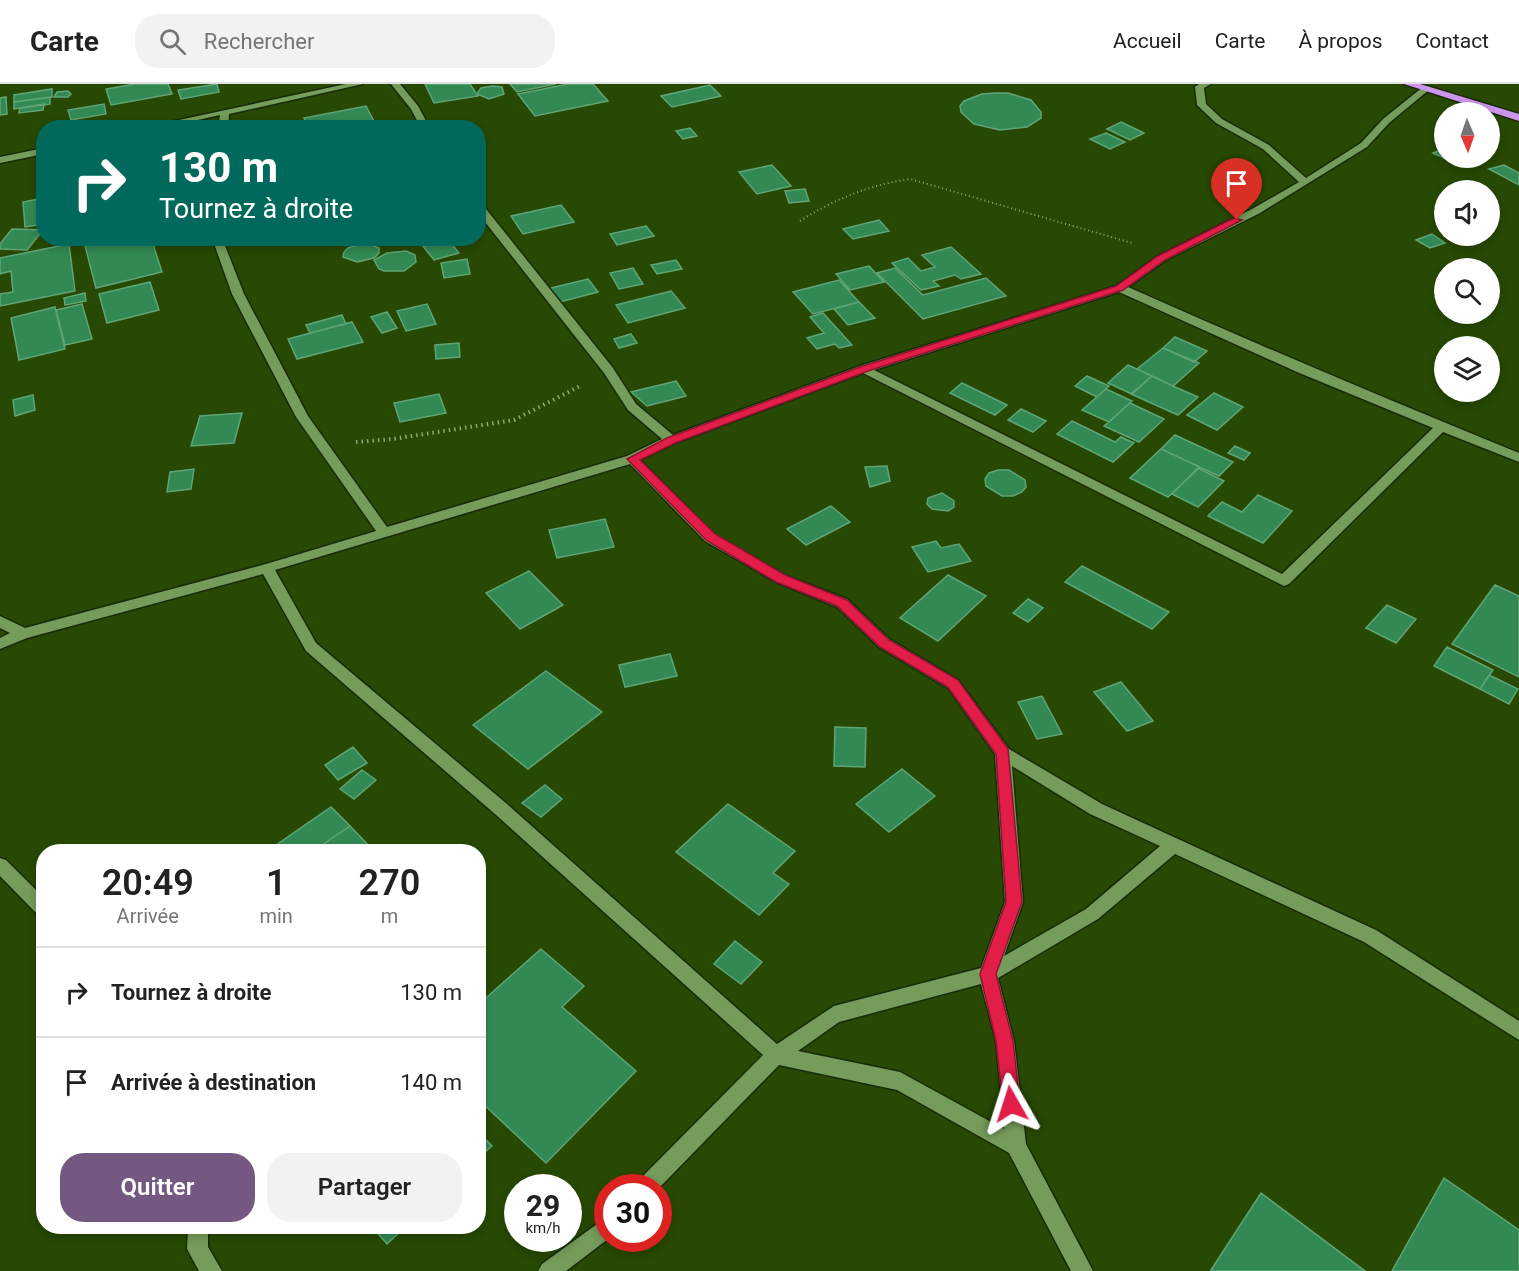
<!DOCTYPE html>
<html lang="fr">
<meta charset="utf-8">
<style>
:root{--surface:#fff;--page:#f2f2f2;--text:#222;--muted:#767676;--line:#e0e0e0;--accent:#745882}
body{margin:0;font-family:Roboto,sans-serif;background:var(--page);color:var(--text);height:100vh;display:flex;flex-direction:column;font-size:22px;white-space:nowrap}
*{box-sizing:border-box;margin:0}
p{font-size:20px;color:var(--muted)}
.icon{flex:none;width:33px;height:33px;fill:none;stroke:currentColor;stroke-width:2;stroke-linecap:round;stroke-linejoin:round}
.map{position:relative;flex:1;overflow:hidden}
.drawer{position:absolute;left:36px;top:760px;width:450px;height:390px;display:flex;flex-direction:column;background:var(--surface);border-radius:24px;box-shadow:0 3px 9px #0003}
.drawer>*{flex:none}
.guide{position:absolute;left:36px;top:36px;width:450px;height:126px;border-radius:24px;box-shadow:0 3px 9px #0003;background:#00695c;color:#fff;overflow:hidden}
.needle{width:39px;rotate:178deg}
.controls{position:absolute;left:1434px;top:18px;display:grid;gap:12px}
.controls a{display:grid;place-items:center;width:66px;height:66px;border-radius:50%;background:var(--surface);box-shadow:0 3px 9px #0003;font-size:30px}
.speed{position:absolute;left:504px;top:1090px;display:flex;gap:12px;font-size:30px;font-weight:700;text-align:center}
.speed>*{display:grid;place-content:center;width:78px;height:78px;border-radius:50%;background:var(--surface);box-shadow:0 3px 9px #0003;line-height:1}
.speed small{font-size:15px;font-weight:400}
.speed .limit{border:9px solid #d22;background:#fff;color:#111}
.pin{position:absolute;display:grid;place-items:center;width:51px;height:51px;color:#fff;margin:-62px -26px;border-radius:50% 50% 50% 0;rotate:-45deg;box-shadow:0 0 6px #0007}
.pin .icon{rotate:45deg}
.me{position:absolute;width:66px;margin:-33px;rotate:354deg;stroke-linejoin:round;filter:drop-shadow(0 0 4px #0008)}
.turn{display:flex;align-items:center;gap:21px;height:126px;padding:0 24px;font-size:27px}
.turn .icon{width:78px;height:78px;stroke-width:2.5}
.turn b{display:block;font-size:42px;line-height:51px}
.eta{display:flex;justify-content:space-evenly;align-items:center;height:102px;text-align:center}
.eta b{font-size:36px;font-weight:600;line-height:42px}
.action{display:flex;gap:12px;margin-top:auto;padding:12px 24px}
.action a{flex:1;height:69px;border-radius:24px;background:var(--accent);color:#fff;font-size:24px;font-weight:600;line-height:69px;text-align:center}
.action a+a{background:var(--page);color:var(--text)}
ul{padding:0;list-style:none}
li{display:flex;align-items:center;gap:18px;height:90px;padding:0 24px;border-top:2px solid var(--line)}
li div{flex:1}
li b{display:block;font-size:22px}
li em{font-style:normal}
header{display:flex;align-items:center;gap:36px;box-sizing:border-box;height:84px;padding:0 30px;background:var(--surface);border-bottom:2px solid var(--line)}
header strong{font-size:28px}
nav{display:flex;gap:33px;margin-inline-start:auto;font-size:21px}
.search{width:420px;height:54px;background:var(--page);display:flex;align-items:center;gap:15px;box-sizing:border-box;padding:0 21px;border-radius:24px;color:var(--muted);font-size:22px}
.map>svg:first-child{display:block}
.building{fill:#328953;stroke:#5fa576;stroke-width:1.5}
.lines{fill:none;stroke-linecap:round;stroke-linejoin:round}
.street-casing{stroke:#192b09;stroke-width:3}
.highway-casing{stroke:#192b09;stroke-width:3}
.path-far1{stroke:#8ea976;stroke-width:2;stroke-dasharray:1 3;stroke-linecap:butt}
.path{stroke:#8ea976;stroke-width:4;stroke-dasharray:1.5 4;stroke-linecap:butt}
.street{fill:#759c5a;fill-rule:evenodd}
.highway{fill:#cc94ea;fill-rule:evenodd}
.route{fill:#e11d48;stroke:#92132f;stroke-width:1.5}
</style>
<header>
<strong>Carte</strong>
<div class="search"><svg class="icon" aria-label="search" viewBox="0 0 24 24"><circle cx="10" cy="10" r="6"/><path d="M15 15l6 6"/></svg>Rechercher</div>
<nav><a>Accueil</a><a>Carte</a><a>À propos</a><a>Contact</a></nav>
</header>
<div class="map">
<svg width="1519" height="1187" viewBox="0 0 1519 1187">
<rect width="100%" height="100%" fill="#274903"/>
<path class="building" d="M135 0H168L172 10 111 21 106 5Z
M217 0 219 8 181 15 178 6Z
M425 0H470L478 12 434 19Z
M510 0H556L517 8Z
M568 0H593L608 17 535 32 518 10Z
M710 1 721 12 672 23 661 12Z
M493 2 502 3 504 10 489 15 477 10 481 4Z
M52 5V13L14 18V11Z
M68 7 71 10 68 13H54L57 8Z
M995 9H1008L1031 16 1041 28V34L1027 43 1000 46 974 40 961 28 960 22 964 17 982 10Z
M6 13 7 30 0 31V14Z
M50 13V20L14 25V18Z
M44 20 43 26 19 29 20 24Z
M104 20 106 30 71 36 68 26Z
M366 22 377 43 308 44 304 34Z
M1121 38 1144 49 1130 56 1107 45Z
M690 44 697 52 683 55 676 47Z
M1106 49 1125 58 1110 65 1090 55Z
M1443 65 1444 74H1459L1451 77 1433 69Z
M772 81 791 102 757 110 739 88Z
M1504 81 1519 89V101L1489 85Z
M805 105 809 117 789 119 785 107Z
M44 114V140L25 143 23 118Z
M561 121 574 138 523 150 511 132Z
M879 136 889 147 853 155 843 145Z
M646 142 654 152 617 161 610 150Z
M12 145 43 146 27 166 0 165V160Z
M1432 150 1445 159 1430 164 1416 156Z
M101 154H151L162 188 96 204 84 158Z
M366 159 379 164V169L374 174 357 178 343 173 344 168 348 164Z
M451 159 459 169 434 176 423 162Z
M69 160 75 207 0 222V210L13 208 11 187 0 190V174Z
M951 163 981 190 961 195 955 191 933 197 939 202 921 206 892 179 908 174 921 187 935 183 922 171Z
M406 167 415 171 416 178 404 187H384L379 185 374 176 387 169Z
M467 175 470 190 444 194 441 179Z
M676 176 682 185 657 190 651 181Z
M869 182 884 198 850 206 836 190Z
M633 184 643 200 619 205 610 189Z
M895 184 923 211 986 194 1006 212 923 235 877 189Z
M588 195 598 208 560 218 551 204Z
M839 196 859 218 813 230 793 208Z
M150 198 159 226 107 239 99 210Z
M671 207 685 224 628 239 616 221Z
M85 209 86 217 65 221 64 214Z
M859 218 875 234 848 241 834 225Z
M82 220 92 255 65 261 56 226Z
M427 220 436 240 406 247 397 227Z
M55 223 65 265 19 276 11 234Z
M387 228 397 244 382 249 371 233Z
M823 229 852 261 839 264 835 260 817 265 807 254 824 249 810 233Z
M342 231 346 240 310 249 306 241Z
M352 238 363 258 297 275 288 255Z
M631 250 637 259 619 264 614 255Z
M1175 253 1207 267 1194 278 1163 264Z
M459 259 460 273 436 275 435 261Z
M1163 264 1199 279 1173 302 1137 285Z
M1128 281 1152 292 1132 310 1108 299Z
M1087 292 1109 302 1097 313 1075 302Z
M1152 292 1173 302 1198 313 1178 331 1131 310Z
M676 297 686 312 647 322 631 308Z
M962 299 1007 321 995 331 950 309Z
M1106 305 1132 317 1109 338 1082 326Z
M1214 309 1243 323 1217 346 1187 331Z
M439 310 446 329 400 338 394 319Z
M33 311 35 326 15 332 13 316Z
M1130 319 1164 335 1139 358 1104 342Z
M1021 325 1046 337 1033 348 1008 336Z
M242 329 234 359 191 362 200 332Z
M1072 337 1115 358 1121 353 1134 359 1113 378 1057 350Z
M1175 351 1233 378 1219 392 1161 365Z
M1235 362 1250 369 1244 376 1228 369Z
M1161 365 1200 383 1168 413 1130 394Z
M887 382 890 397 870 403 865 383Z
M1198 384 1224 397 1198 423 1172 410Z
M194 385 191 405 167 408 170 388Z
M998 386H1009L1025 396 1026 403 1022 408 1013 412H1002L986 402 985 395 989 389Z
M942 409 954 417V423L948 427 932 425 927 420 928 414Z
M1258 411 1292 427 1263 459 1208 432 1222 418 1242 428Z
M831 422 850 438 806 461 787 445Z
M605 435 614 463 557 474 549 446Z
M936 457 941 464 959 460 971 477 928 488 912 463Z
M1082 482 1169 528 1152 545 1065 498Z
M529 487 563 521 520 545 486 509Z
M948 491 986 512 938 557 900 534Z
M1495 501 1519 512V593L1452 560Z
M1028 515 1043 524 1028 538 1013 529Z
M1387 521 1416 535 1396 559 1366 544Z
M1447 563 1493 586 1480 605 1434 582Z
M670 570 677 592 625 603 619 581Z
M546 587 602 628 528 685 473 641Z
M1489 591 1518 605 1509 620 1480 605Z
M1121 598 1153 637 1127 647 1094 608Z
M1042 612 1062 650 1037 655 1018 618Z
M835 643 866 644 865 683 834 682Z
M353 663 367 679 338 696 325 681Z
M902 685 935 712 889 748 856 720Z
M362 686 376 696 354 715 340 705Z
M545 701 562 715 541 733 522 719Z
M728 720 795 767 773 789 789 800 759 831 676 768Z
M331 723 350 742 312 768H266Z
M350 742 375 768H312Z
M735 857 762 878 741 900 714 880Z
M541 865 584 902 562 923 636 987 546 1079 478 1015V921Z
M478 1048 492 1062 478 1074Z
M1444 1094 1519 1146V1187H1392Z
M1261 1109 1365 1187H1212L1211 1186Z
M372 1143H405L387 1160Z"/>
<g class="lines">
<defs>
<path id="street" d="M346 0H363L229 30 228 44H218L220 31 162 44H142Z
M391 0H400L418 22 430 44H421L411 25Z
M1211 0 1204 4 1206 20 1222 35 1269 61 1306 94 1361 59 1383 35 1423 3 1430 5 1389 39 1367 63 1260 129 1166 176 1128 203C1258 261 1389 316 1519 369V378L1443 348 1289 500 1284 502 863 289 675 359 640 376 715 451 786 492 847 515 889 555 958 596 1009 665 1102 720 1376 846 1519 937V956L1364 858 1175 770 1098 835 998 894 1014 957 1026 1060 1093 1187H1071L1009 1069 897 1006 779 981 658 1105 635 1104 638 1097 763 971 495 730 306 567 263 490 27 554 0 565V554L10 549 0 544V532L25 544 266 480 376 447 296 333 232 210 212 154H222L244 210 308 332 387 443 627 372 662 355 628 326 604 289 478 129V119L482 120 613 284 636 320 673 351 860 282 1116 202 1158 172 1252 125 1299 98 1263 65 1216 39 1197 21 1195 3 1199 0ZM1119 208 1297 288 1433 344 1282 490 874 286ZM630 380 705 457 776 498 837 523 879 563 948 604 995 670 1005 818 981 884 834 922 777 960 507 720 316 559 275 486ZM1012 682 1090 730 1160 762 1086 825 1004 872 1023 818ZM981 900 996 957 1004 1045 900 988 798 967 839 938Z
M44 64V70L0 79V73Z
M0 774 6 776 44 814V833L38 831 0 792Z
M608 1132V1155L566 1187H538L542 1180Z
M188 1143H208V1163L222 1187H199L187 1165Z"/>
<path id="highway" d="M1404 0H1420L1519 30V37Z"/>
</defs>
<use href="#street" class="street-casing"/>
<use href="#highway" class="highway-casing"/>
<path class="path-far1" d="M800 137C835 115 869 101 910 95L1132 159"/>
<path class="path" d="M356 358 393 355 514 336 582 301"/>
<use href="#street" class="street"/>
<use href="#highway" class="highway"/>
</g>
<path class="route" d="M1234 134 1242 136 1165 176 1123 206 868 287 675 359 640 376 715 450 785 491 847 516 889 556 958 596 1008 665 1022 818 996 890 1013 957 1020 1020 1018 1026 1011 1029 1005 1026 1003 1020 996 957 980 890 1006 818 996 670 948 603 880 563 837 522 776 498 706 456 627 375 667 354 860 283 1116 202 1158 172Z"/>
</svg>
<div class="controls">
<a><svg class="needle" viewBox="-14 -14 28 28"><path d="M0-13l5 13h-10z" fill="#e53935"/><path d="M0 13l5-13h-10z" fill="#767676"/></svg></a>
<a><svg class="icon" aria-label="sound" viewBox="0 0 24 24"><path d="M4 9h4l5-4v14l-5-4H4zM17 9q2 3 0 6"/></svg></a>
<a><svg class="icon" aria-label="search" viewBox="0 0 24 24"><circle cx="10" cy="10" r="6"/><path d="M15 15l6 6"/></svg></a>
<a><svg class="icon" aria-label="layers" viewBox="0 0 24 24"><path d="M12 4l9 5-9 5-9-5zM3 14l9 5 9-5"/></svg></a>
</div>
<div class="speed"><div>29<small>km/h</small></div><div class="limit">30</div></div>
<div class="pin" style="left:1237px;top:136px;background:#d93025"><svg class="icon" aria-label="arrive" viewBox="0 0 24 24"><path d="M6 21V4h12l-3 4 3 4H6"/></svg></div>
<svg class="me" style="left:1011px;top:1020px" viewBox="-20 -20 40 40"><path d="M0-17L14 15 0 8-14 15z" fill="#e11d48" stroke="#fff" stroke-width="4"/></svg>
<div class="guide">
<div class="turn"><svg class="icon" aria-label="right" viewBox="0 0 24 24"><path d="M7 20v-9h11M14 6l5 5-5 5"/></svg><div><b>130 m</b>Tournez à droite</div></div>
</div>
<section class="drawer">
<div class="eta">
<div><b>20:49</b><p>Arrivée</p></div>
<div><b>1</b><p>min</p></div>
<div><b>270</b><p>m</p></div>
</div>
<ul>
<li><svg class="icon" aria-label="right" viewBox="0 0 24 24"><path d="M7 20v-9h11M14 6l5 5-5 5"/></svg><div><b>Tournez à droite</b></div><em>130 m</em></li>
<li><svg class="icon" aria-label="arrive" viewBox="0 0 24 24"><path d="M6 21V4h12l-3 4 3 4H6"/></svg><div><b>Arrivée à destination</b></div><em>140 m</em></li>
</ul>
<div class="action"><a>Quitter</a><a>Partager</a></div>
</section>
</div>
